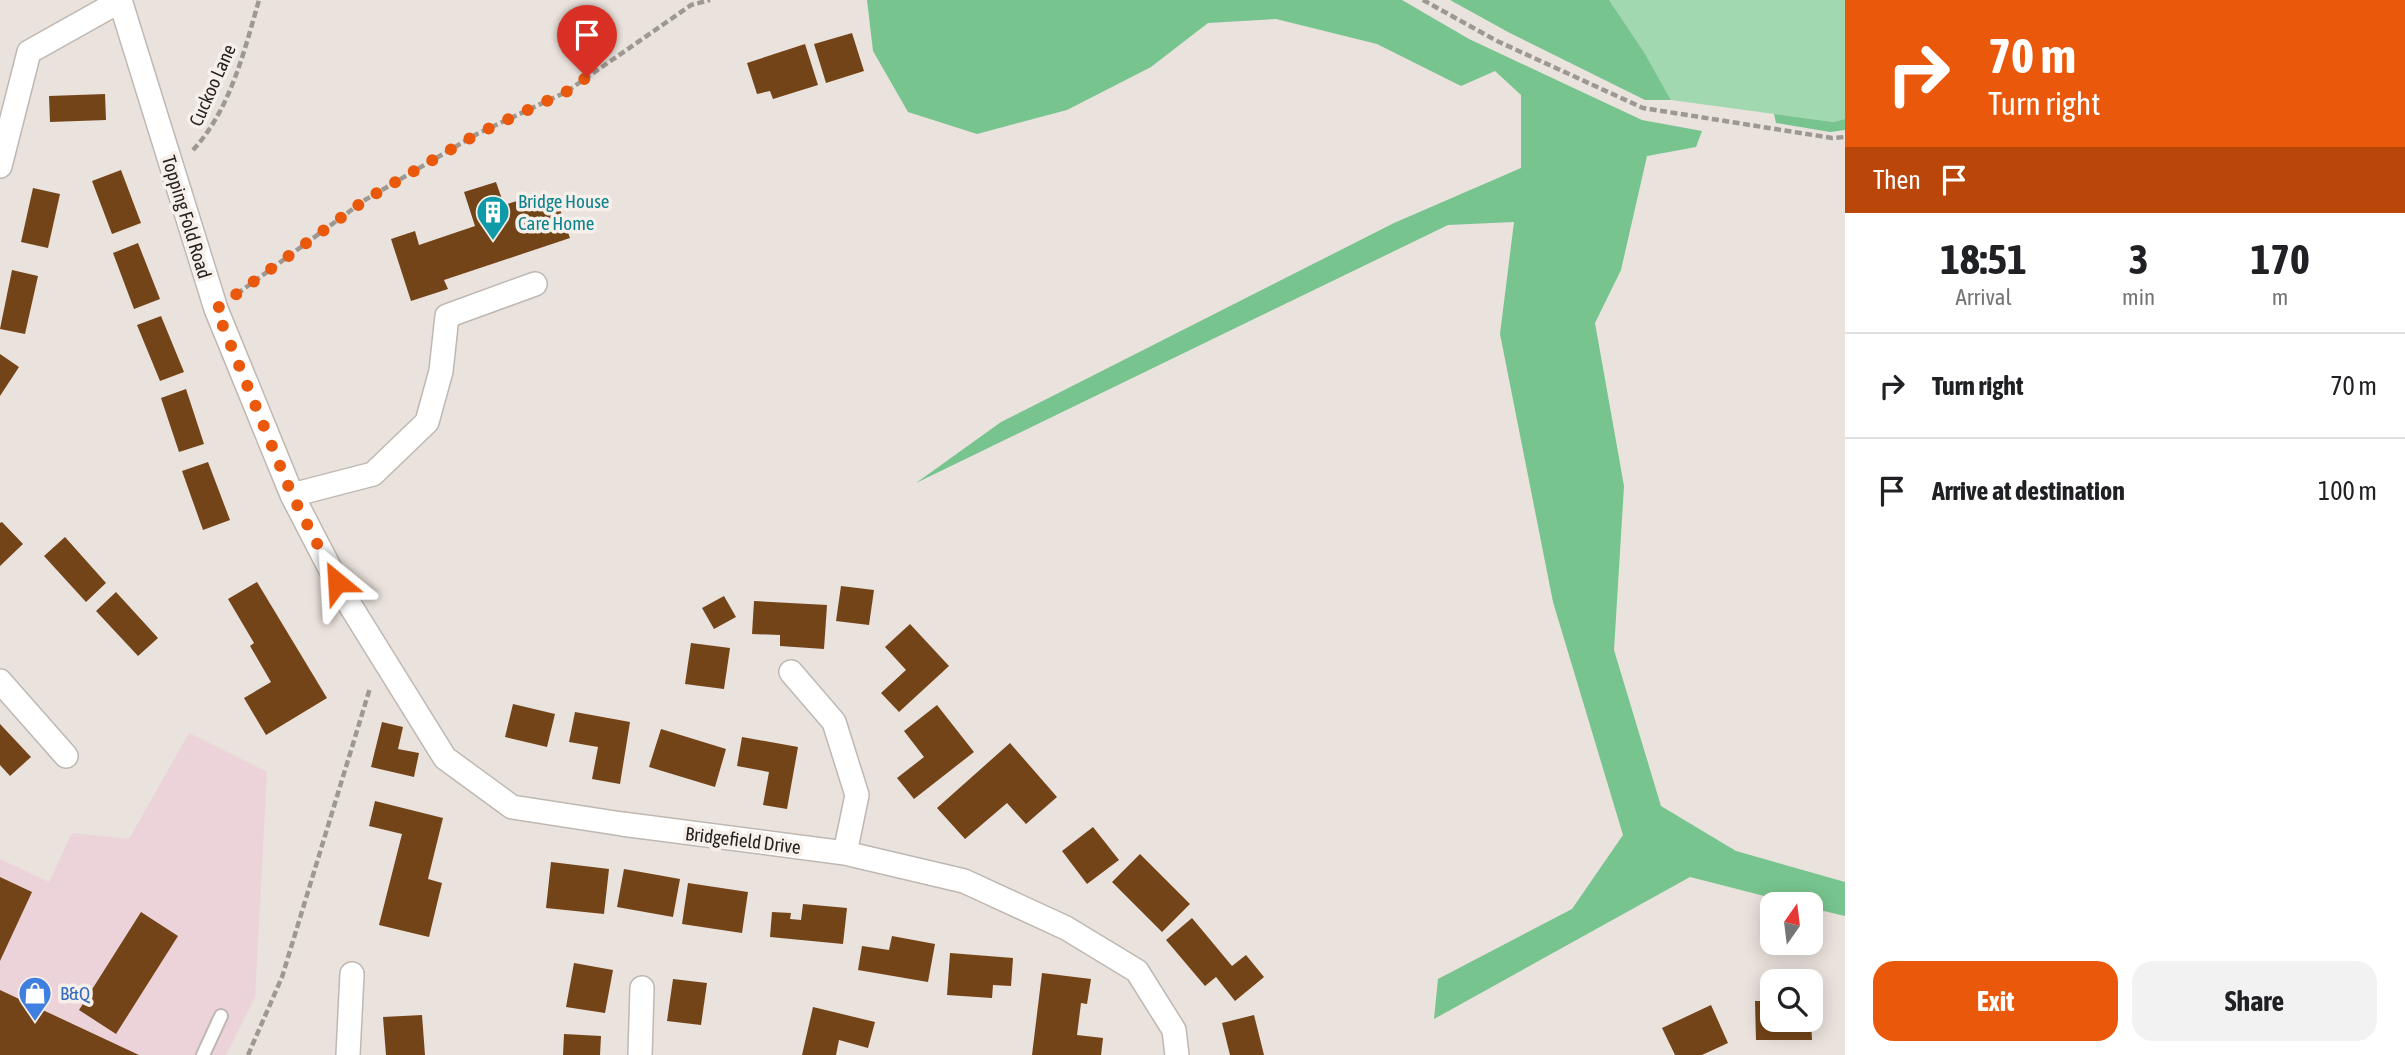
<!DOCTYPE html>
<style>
:root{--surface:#fff;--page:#f2f2f2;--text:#202124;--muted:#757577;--line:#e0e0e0;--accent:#ea580c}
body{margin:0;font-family:"Asap Condensed",sans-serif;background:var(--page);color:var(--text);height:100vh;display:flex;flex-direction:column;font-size:26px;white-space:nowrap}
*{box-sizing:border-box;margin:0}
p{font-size:23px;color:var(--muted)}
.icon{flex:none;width:38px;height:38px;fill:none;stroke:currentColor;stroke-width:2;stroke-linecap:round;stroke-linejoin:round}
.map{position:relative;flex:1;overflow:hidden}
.panel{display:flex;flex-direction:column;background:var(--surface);width:560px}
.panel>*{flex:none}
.guide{background:#ea580c;color:#fff;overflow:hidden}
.needle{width:46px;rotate:14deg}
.buttons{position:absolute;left:1760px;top:892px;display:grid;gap:14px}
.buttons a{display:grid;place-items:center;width:63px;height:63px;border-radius:14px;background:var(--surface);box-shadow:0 4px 18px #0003;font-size:35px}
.pin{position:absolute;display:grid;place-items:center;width:60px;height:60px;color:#fff;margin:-72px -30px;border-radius:50% 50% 50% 0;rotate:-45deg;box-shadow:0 0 7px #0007}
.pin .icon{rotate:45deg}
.me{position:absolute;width:77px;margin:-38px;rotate:333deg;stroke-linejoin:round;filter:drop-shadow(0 0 5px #0008)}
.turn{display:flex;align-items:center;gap:24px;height:147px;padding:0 28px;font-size:32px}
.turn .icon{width:91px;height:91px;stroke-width:2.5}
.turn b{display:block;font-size:49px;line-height:60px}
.then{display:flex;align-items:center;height:66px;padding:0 28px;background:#0003;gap:14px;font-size:26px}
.eta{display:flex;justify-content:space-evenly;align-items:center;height:119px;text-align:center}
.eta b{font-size:42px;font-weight:700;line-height:49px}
.primary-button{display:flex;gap:14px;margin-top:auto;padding:14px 28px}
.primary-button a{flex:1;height:80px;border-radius:21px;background:var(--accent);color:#fff;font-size:28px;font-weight:700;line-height:80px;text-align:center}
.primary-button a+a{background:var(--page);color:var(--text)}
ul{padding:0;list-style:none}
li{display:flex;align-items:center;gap:21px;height:105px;padding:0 28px;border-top:2px solid var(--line)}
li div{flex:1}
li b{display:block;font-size:26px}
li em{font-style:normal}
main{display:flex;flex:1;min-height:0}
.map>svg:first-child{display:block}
.commercial{fill:#ecd2d9}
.green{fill:#a2d8b0}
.forest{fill:#77c48e}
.building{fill:#744419}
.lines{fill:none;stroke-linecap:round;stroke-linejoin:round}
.lane-casing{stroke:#bfb8b2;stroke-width:16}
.street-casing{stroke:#bfb8b2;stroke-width:26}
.path{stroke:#9e9893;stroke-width:4.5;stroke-dasharray:7 3.5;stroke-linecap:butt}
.lane{stroke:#fff;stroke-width:12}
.street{stroke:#fff;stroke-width:23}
.route{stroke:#ea580c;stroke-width:12;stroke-dasharray:0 21.6}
.labels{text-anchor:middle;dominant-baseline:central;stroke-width:7;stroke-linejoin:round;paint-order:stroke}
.street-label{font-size:19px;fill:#262321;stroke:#f7efe9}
.culture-label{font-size:19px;fill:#0d838f;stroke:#f7efe9;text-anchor:start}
.shop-label{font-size:19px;fill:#366cbe;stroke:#f7efe9;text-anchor:start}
</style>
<main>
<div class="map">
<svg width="1845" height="1055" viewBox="0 0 1845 1055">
<rect width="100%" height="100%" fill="#eae2dc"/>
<path class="commercial" d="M189 733 267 772 255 997 226 1055H0V859L49 882 72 833 129 839Z"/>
<path class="green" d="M1609 0H1845V119L1833 122 1671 100 1644 52Z"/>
<path class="forest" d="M867 0H1402L1469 39 1642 120 1702 131 1696 147 1647 156 1621 270 1595 323 1624 486 1614 650 1661 806 1736 851 1845 882V916L1811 908V905H1800L1690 877 1434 1019 1438 979 1572 909 1623 835 1553 602 1500 334 1514 222 1448 225 916 483 1001 422 1394 223 1521 168V95L1495 71 1461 86 1377 44 1276 19 1208 23 1151 67 1067 110 977 134 908 112 873 51Z
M1450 0H1609L1644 52 1671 100H1645L1508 32Z
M1774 114 1833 122 1845 119V130L1830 132 1776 123Z"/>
<path class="building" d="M852 33 864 71 826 83 814 44Z
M805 44 818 85 773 99 770 91 757 94 747 63Z
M105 94 106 120 50 122 49 96Z
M121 170 141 223 112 234 92 181Z
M496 182 504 205 533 196 536 205 556 198 570 238 444 280 448 289 411 301 391 239 415 231 419 245 475 226 464 192Z
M33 188 60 194 48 248 21 242Z
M138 243 160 299 134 309 113 253Z
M12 270 38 276 25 334 0 329Z
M161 316 184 372 160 381 137 325Z
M0 354 19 367 0 396Z
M186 389 204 444 179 452 161 398Z
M208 462 230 520 203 530 182 471Z
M2 522 23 544 0 566V523Z
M65 537 106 583 86 602 44 556Z
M257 582 327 698 266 735 244 698 271 682 250 646 254 643 228 599Z
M841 586 874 590 869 625 836 621Z
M116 592 158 638 138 656 96 611Z
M724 596 736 617 714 629 702 608Z
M754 601 827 605 824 649 780 646V635L752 634Z
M910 624 949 666 899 712 881 693 906 670 885 647Z
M691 643 730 648 724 689 685 684Z
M513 704 555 714 547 747 505 737Z
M937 705 974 752 914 799 897 778 924 757 904 731Z
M575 712 630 722 620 784 592 779 598 747 569 742Z
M382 722 403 727 398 749 419 753 414 777 371 767Z
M0 724 31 757 10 776 0 765Z
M661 729 726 749 715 787 649 767Z
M742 737 798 747 787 809 763 805 769 772 737 766Z
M1010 743 1057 797 1026 824 1007 803 965 839 937 808Z
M375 801 443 818 428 879 442 883 429 937 379 925 402 834 369 826Z
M1093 827 1119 860 1087 884 1062 851Z
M1140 854 1190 904 1162 932 1112 882Z
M551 862 609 869 604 914 546 908Z
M624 869 680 879 673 917 617 907Z
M0 877 32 892 0 961Z
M688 883 748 892 742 933 682 924Z
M803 904 847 908 843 944 770 937 772 912 791 913 790 919 801 920Z
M141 912 178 936 116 1034 79 1010Z
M1192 918 1232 966 1246 955 1264 977 1235 1001 1216 977 1205 986 1166 940Z
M892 936 935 944 928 982 858 970 862 946 889 950Z
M950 953 1013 958 1011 986 993 985 992 998 947 995Z
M574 963 613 970 605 1013 566 1007Z
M1042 973 1091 979 1087 1004 1081 1003 1077 1035 1103 1038 1101 1055H1032Z
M673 979 707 983 701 1025 667 1021Z
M0 990 139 1055H0Z
M1755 1001H1773V1020H1811L1812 1040H1756Z
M1711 1005 1728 1043 1702 1055H1675L1662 1028Z
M813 1007 875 1022 868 1048 839 1040 836 1055H802Z
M422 1015 425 1055H386L383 1017Z
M1254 1015 1264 1055H1230L1222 1023Z
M564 1034 601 1036 600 1055H563Z"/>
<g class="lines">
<defs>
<path id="lane" d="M203 1055 221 1016"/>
<path id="street" d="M120 0 216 309 292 495 337 582
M0 166 29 52 120 1
M292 495 373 474 427 422 441 371 447 316 535 284
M340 589 445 758 512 807 622 824 845 853 964 881 1066 928 1137 971 1174 1030 1177 1055
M791 672 834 722 857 795 845 853
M0 681 66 756
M348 1055 352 974
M640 1055 642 988"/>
</defs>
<use href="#lane" class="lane-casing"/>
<use href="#street" class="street-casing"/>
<path class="path" d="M1423 0 1497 41 1643 108 1832 138 1845 137
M193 150C230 110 244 52 259 0
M237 294 365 200 477 134 566 92 691 5 710 0
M248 1055 282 977 370 688"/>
<use href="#lane" class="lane"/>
<use href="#street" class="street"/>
</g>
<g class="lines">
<path class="route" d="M337 582 292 495 216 309 365 200 477 134 566 92 587 77"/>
</g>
<defs>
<symbol id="building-pin" viewBox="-11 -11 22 30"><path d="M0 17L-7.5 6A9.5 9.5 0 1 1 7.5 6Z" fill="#0f9aa8" stroke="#f7efe9"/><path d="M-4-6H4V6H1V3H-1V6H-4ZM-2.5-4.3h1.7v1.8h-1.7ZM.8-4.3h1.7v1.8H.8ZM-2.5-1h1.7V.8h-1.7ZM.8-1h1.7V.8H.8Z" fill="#fff"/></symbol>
<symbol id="shop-pin" viewBox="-11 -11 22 30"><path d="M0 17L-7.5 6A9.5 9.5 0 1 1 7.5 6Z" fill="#3f7fe0" stroke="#f7efe9"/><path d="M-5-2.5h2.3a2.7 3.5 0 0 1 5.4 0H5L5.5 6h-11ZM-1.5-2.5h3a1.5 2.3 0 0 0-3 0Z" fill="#fff"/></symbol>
</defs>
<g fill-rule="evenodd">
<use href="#building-pin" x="474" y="193" width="38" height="52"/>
<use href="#shop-pin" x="16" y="974" width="38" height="52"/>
</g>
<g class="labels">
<g class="street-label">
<text transform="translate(212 85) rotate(-66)">Cuckoo Lane</text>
<text transform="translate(187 217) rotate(73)">Topping Fold Road</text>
<text transform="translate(743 840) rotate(7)">Bridgefield Drive</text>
</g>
<g class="culture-label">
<text x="518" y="201">Bridge House<tspan x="518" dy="22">Care Home</tspan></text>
</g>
<g class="shop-label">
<text x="60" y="993">B&amp;Q</text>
</g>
</g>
</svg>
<div class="buttons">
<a><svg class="needle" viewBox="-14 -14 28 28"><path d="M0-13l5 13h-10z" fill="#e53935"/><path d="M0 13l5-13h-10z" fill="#757577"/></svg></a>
<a><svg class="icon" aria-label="search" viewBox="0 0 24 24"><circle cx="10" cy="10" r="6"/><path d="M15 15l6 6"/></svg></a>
</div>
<div class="pin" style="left:587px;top:77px;background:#d93025"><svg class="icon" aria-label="arrive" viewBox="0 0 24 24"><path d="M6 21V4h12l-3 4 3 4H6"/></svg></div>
<svg class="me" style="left:337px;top:582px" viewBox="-20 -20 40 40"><path d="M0-17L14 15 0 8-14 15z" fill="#ea580c" stroke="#fff" stroke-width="4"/></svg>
</div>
<section class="panel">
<div class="guide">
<div class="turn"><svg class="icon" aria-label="right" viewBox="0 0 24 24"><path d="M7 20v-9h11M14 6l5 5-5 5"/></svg><div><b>70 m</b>Turn right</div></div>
<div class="then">Then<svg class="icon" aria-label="arrive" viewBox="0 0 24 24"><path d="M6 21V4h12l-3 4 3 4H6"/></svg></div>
</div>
<div class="eta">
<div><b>18:51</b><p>Arrival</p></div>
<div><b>3</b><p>min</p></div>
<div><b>170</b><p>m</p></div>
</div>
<ul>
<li><svg class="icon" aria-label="right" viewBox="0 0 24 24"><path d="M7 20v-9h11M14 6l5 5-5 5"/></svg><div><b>Turn right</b></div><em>70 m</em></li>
<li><svg class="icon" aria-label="arrive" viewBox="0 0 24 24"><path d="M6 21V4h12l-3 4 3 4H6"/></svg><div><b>Arrive at destination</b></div><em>100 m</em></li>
</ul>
<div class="primary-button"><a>Exit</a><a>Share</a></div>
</section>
</main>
